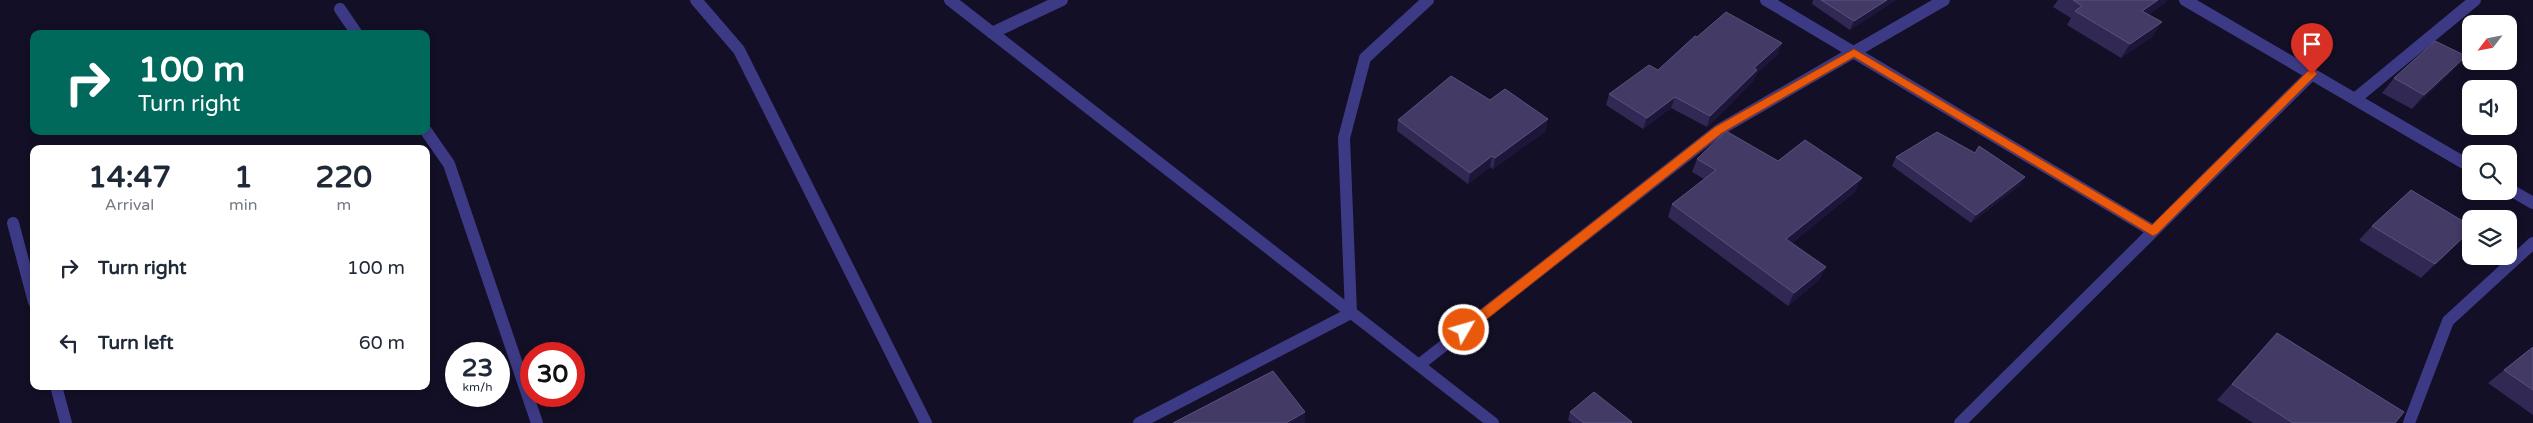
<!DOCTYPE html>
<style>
:root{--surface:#fff;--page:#f2f2f3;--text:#1f2937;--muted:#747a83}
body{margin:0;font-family:"Varela Round",sans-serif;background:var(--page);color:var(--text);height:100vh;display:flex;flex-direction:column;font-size:19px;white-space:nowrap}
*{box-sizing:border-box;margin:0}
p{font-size:16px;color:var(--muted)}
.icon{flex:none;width:28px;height:28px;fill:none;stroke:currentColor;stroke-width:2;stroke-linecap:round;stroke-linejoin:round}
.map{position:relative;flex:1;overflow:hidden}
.panel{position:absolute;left:30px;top:145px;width:400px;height:245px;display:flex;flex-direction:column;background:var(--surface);border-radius:10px;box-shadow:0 2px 8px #0003}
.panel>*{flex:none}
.guide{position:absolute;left:30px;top:30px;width:400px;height:105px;border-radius:10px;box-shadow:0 2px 8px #0003;background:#00695c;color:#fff;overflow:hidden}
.needle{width:32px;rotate:238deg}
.tools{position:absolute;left:2462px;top:15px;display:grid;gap:10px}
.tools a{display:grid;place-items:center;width:55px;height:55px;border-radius:10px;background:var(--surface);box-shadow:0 2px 8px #0003;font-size:25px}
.speed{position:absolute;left:445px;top:342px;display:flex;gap:10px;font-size:25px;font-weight:700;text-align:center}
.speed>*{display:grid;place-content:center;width:65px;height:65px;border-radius:50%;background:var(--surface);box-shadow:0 2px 8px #0003;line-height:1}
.speed small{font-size:12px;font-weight:400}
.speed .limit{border:8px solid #d22;background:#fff;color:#111}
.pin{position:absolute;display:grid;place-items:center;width:42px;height:42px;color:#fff;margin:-51px -21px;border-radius:50% 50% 50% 0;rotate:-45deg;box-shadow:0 0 5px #0007}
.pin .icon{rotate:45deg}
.me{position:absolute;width:55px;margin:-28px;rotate:52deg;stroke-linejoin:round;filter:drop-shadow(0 0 4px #0008)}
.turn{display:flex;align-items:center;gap:18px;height:105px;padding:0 25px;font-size:22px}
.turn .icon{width:65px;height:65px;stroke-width:2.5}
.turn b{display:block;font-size:35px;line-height:42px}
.eta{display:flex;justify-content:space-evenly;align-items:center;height:85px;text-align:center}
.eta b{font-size:30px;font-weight:800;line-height:35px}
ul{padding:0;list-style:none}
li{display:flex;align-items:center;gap:15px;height:75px;padding:0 25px}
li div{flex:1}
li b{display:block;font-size:19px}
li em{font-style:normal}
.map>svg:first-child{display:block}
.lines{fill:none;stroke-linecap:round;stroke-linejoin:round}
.street{stroke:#3d3a85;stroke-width:12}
.wall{fill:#312854}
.shaded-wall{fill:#1d163a}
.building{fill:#433a66;stroke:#5a527e}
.route{fill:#ea580c;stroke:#983908}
</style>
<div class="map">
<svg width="2533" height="423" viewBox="0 0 2533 423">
<rect width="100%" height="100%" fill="#130f26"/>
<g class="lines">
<path class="street" d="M696 0 739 50 926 423
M950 0 1493 423
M1766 0 2153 231
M2185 0 2471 167
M340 9 357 34
M992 33 1062 0
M2355 99 2475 0
M426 131 449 164 537 423
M2509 189 2533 203
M13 223 34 302
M1419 365 1719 130 1944 0
M56 386 66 423
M1139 423 1351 313 1344 138 1365 58 1428 0
M1960 423 2312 74
M2409 423 2448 321 2533 243"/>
</g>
<path class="wall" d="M1813 0H1896L1850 30 1812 4Z
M2058 0H2167L2165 3 2148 15 2153 36 2121 58 2067 25 2071 18 2053 7Z
M1697 37 1778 54 1756 74 1753 81 1707 127 1671 108 1643 129 1606 105 1609 94 1658 70Z
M2453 70 2412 109 2382 93 2394 78Z
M1490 100 1546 131 1493 169 1490 167 1468 184 1397 131 1398 120Z
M1896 157 2020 185 1971 223 1892 166Z
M1697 159 1778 161 1856 191 1792 243 1826 267 1819 280 1788 306 1668 217 1672 204 1704 179 1692 172Z
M2372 226 2460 241 2421 278 2359 240Z
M2533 347V415L2488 383 2504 370Z
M2262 350 2395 423H2253L2217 400Z
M1570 412 1632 422V423H1572L1568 420Z"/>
<path class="shaded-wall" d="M1887 0H1896L1850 30 1854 21Z
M2158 0H2167L2165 3 2133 26 2142 11Z
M2162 22 2153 36 2121 58 2130 44Z
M1782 43 1778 54 1756 74 1753 81 1707 127 1710 116 1754 68Z
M2466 56 2453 70 2412 109 2424 95Z
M1675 97 1671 108 1643 129 1647 118Z
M1548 119 1546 131 1493 169 1495 158Z
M1492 156 1490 167 1468 184 1470 173Z
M2025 177 2020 185 1971 223 1976 215Z
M1862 178 1856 191 1781 252 1786 239Z
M2471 230 2460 241 2421 278 2435 264Z
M1826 267 1819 280 1788 306 1794 293Z
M1305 412V423H1286Z"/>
<path class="building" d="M1821 0H1887L1854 21Z
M2073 0H2158L2142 11 2162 22 2130 44 2075 11 2082 6Z
M1726 12 1782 43 1754 68 1757 70 1710 116 1675 97 1647 118 1609 94 1649 65 1658 70 1695 36 1697 37Z
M2435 41 2466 56 2424 95 2394 78Z
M1451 76 1490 100 1505 89 1548 119 1495 158 1492 156 1470 173 1398 120Z
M1726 131 1778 161 1805 140 1862 178 1786 239 1826 267 1794 293 1672 204 1716 170 1697 159Z
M1937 132 1975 153 1979 146 2025 177 1976 215 1896 157Z
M2411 190 2471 226V230L2435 264 2372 226Z
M2277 333 2404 412 2395 423H2293L2232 384Z
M2533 347V390L2504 370Z
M1273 371 1305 412 1286 423H1173Z
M1594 392 1632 422 1631 423H1584L1570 412Z"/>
<path class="route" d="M1854 49 2152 225 2308 71H2315L2317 74 2157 234 2153 236 1854 57 1722 133 1468 334H1459L1458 330 1459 327 1715 127Z"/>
</svg>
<div class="tools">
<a><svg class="needle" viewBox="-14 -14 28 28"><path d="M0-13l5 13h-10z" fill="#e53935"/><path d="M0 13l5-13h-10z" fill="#747a83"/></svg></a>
<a><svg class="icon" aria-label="sound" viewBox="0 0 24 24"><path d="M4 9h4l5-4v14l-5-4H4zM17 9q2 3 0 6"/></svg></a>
<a><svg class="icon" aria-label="search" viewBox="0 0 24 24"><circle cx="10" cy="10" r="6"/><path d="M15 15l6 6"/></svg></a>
<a><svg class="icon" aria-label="layers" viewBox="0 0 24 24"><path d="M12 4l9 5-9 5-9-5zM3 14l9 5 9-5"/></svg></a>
</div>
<div class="speed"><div>23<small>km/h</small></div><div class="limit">30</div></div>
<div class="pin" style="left:2312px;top:74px;background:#d93025"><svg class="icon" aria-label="arrive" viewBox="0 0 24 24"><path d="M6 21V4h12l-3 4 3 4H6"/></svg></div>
<svg class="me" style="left:1464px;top:330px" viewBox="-20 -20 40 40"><circle r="17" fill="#ea580c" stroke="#fff" stroke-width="3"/><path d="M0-11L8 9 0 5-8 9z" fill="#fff"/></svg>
<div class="guide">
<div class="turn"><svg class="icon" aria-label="right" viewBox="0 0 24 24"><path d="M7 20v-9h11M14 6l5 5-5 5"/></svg><div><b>100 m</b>Turn right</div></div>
</div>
<section class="panel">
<div class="eta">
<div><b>14:47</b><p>Arrival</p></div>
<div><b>1</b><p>min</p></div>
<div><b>220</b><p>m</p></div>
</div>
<ul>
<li><svg class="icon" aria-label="right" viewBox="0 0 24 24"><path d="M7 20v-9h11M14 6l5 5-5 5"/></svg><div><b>Turn right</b></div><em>100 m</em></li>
<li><svg class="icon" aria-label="left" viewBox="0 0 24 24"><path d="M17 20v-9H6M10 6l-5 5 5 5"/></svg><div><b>Turn left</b></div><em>60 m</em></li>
</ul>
</section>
</div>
